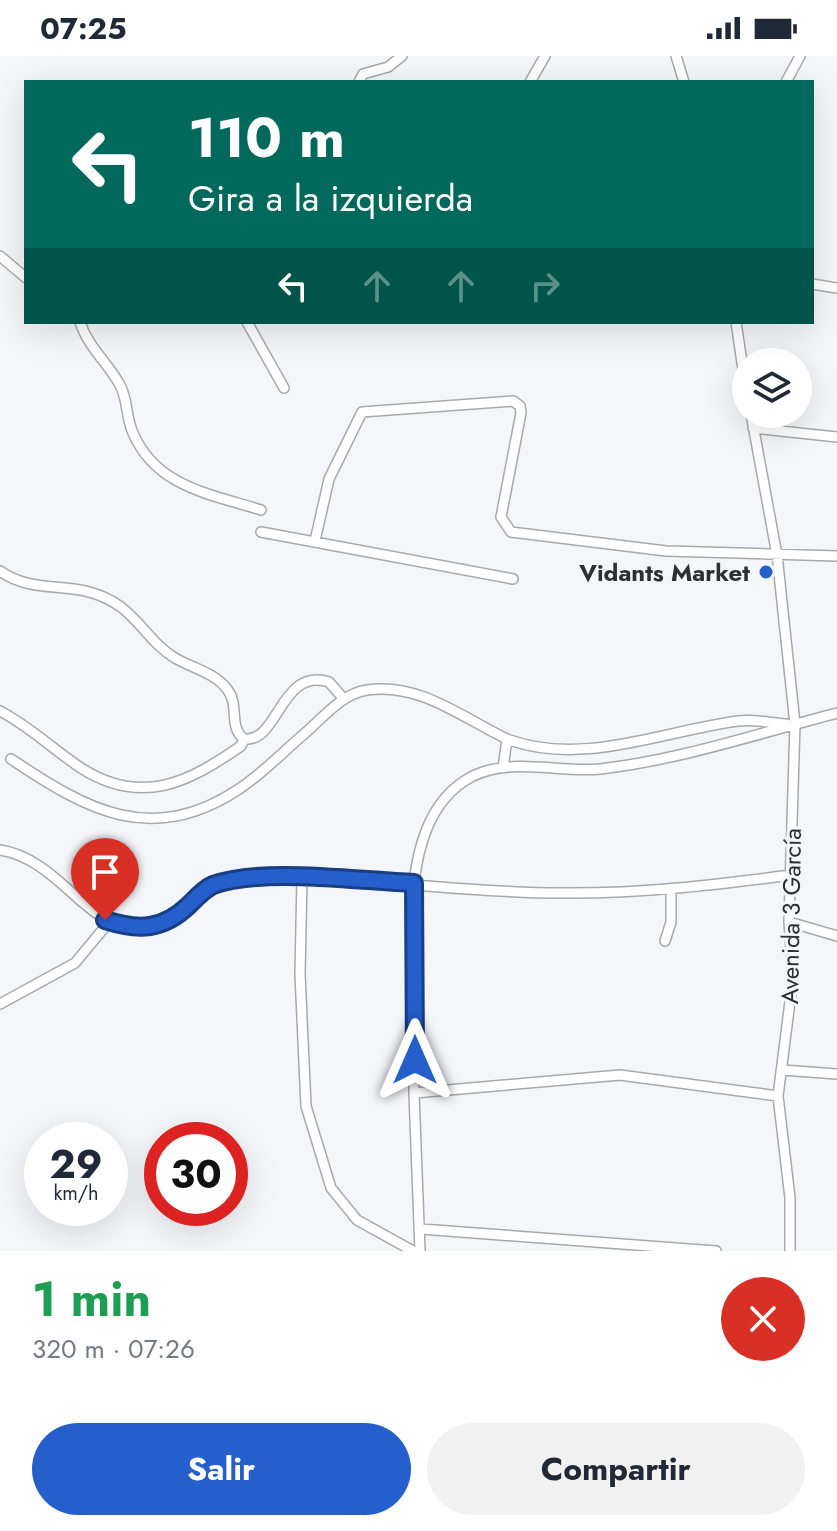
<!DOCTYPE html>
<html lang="es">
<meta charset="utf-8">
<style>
:root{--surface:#fff;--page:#f2f2f3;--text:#1f2937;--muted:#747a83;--accent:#255fcc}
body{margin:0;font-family:Jost,sans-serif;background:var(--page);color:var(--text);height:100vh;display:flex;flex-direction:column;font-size:30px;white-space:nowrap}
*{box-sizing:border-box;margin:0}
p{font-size:26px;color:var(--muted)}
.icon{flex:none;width:44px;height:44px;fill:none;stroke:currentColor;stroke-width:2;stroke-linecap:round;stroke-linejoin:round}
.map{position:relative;height:1195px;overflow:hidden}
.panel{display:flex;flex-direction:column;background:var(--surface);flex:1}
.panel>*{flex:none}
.guide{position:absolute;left:24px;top:24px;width:790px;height:244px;border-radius:0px;box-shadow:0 8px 32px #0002;background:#00695c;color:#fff;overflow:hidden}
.tools{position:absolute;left:732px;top:292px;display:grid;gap:16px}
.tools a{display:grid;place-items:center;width:80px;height:80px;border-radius:50%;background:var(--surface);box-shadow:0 8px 32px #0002;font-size:40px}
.speed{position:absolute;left:24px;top:1066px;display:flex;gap:16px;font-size:40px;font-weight:700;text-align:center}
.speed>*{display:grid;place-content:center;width:104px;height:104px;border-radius:50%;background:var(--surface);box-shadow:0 8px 32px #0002;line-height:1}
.speed small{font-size:20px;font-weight:400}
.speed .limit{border:12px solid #d22;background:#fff;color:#111}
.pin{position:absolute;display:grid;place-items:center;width:68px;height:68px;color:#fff;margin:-82px -34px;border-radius:50% 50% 50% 0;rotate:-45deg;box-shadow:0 0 8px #0007}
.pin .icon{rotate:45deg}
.me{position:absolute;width:88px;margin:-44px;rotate:0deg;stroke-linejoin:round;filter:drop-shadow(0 0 6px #0008)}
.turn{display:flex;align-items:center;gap:28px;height:168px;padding:0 32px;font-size:36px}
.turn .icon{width:104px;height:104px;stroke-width:2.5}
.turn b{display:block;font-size:56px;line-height:68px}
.lanes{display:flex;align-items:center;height:76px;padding:0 32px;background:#0003;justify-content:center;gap:40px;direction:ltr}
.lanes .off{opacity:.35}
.round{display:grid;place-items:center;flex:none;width:84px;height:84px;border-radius:42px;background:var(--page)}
.head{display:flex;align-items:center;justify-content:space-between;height:136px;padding:0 32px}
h1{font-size:48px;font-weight:700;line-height:60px;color:#1e9e55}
.primary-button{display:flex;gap:16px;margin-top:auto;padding:16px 32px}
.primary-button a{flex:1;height:92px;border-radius:48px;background:var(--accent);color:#fff;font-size:32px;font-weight:700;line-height:92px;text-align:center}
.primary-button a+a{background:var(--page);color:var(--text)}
.status{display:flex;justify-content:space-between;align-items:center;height:56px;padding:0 40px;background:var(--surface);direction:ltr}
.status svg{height:22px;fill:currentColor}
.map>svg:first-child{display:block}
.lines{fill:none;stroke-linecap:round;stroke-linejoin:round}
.minor-casing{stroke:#a7a9ad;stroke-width:12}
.minor{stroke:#fff;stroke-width:9}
.route-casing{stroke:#183e85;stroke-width:20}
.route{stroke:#255fcc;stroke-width:14}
.poi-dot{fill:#255fcc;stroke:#f4f6fa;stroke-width:3}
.labels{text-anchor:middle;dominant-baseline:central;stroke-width:6;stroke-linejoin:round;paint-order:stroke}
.poi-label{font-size:24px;font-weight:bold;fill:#2e2f30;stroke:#f4f6fa;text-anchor:end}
.street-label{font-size:24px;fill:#2e2f30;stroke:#f4f6fa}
</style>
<div class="status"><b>07:25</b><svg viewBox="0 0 49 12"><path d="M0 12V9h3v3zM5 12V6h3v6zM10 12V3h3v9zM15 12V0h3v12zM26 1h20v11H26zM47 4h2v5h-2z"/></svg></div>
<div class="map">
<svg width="837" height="1195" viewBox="0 0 837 1195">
<rect width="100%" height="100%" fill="#f4f6fa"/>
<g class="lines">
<defs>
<path id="minor" d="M676 0 684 26
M359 26 363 18 388 11 402 0
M530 26 545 0
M786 26 800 0
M0 200 26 222
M812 228 837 232
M80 266C88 291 108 307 120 329 128 344 126 362 133 377 156 431 211 438 261 454
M247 266 284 332
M736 266 746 334
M751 358 777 499 795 668 789 866 793 922 778 1040 790 1142V1195
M753 372 837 381
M261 476 513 523
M315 485 329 423 362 356 513 345 520 350 521 357 501 461 511 476 666 495 837 500
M0 515C38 542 79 520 121 551 141 566 153 589 175 602 192 612 215 617 227 633 240 649 228 671 244 683 279 687 280 611 329 626L343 642
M0 655C29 670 54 694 81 712 142 751 189 726 241 690L244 683
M507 683C582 711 662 675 738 665 754 663 771 667 787 668
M11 703C87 754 152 791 239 733 262 718 283 696 304 678 323 662 341 638 367 634 419 626 463 662 507 683L503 712
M0 794C58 803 85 869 133 872 181 875 194 827 239 822 268 819 300 822 330 823 407 827 484 837 561 837 638 838 714 829 791 819
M302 822 300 918 306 1050 331 1132 357 1164 413 1195
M789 866 837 880
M665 885 671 866V833
M0 948 75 907 109 866
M782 1014 837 1018
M414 1037 620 1019 778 1040
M421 1173 716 1195
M420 1195 414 1037V827C419 785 432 741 473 720 513 701 557 717 600 713 680 704 759 677 837 657"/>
</defs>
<use href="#minor" class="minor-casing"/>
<use href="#minor" class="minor"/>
</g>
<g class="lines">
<defs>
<path id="route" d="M105 864C139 875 163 874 189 849 196 842 204 833 213 829 264 811 358 825 414 827L415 1004"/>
</defs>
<use href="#route" class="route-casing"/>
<use href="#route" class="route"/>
</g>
<circle class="poi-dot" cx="766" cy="516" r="8"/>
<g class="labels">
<g class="poi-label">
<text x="750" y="516">Vidants Market</text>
</g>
<g class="street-label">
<text transform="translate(791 860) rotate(-89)">Avenida 3 García</text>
</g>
</g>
</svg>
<div class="tools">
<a><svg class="icon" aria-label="layers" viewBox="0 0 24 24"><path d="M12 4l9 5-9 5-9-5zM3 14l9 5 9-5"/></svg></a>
</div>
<div class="speed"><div>29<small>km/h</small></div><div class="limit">30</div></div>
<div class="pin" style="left:105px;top:864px;background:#d93025"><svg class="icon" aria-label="arrive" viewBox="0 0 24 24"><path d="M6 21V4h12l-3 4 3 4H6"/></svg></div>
<svg class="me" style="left:415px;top:1004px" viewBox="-20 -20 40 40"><path d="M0-17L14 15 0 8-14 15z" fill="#255fcc" stroke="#fff" stroke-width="4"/></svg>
<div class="guide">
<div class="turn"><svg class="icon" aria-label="left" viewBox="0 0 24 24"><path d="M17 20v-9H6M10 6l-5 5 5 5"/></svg><div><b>110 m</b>Gira a la izquierda</div></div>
<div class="lanes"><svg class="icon" aria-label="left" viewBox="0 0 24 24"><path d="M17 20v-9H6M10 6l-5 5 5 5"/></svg><svg class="icon off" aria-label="ahead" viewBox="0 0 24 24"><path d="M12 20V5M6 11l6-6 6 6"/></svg><svg class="icon off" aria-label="ahead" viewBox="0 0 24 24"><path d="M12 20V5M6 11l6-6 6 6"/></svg><svg class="icon off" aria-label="right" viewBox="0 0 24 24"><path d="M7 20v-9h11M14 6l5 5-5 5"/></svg></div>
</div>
</div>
<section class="panel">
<div class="head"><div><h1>1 min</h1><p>320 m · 07:26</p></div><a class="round" style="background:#d93025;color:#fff"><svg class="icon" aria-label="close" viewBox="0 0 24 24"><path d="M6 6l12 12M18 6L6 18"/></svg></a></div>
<div class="primary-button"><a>Salir</a><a>Compartir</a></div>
</section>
